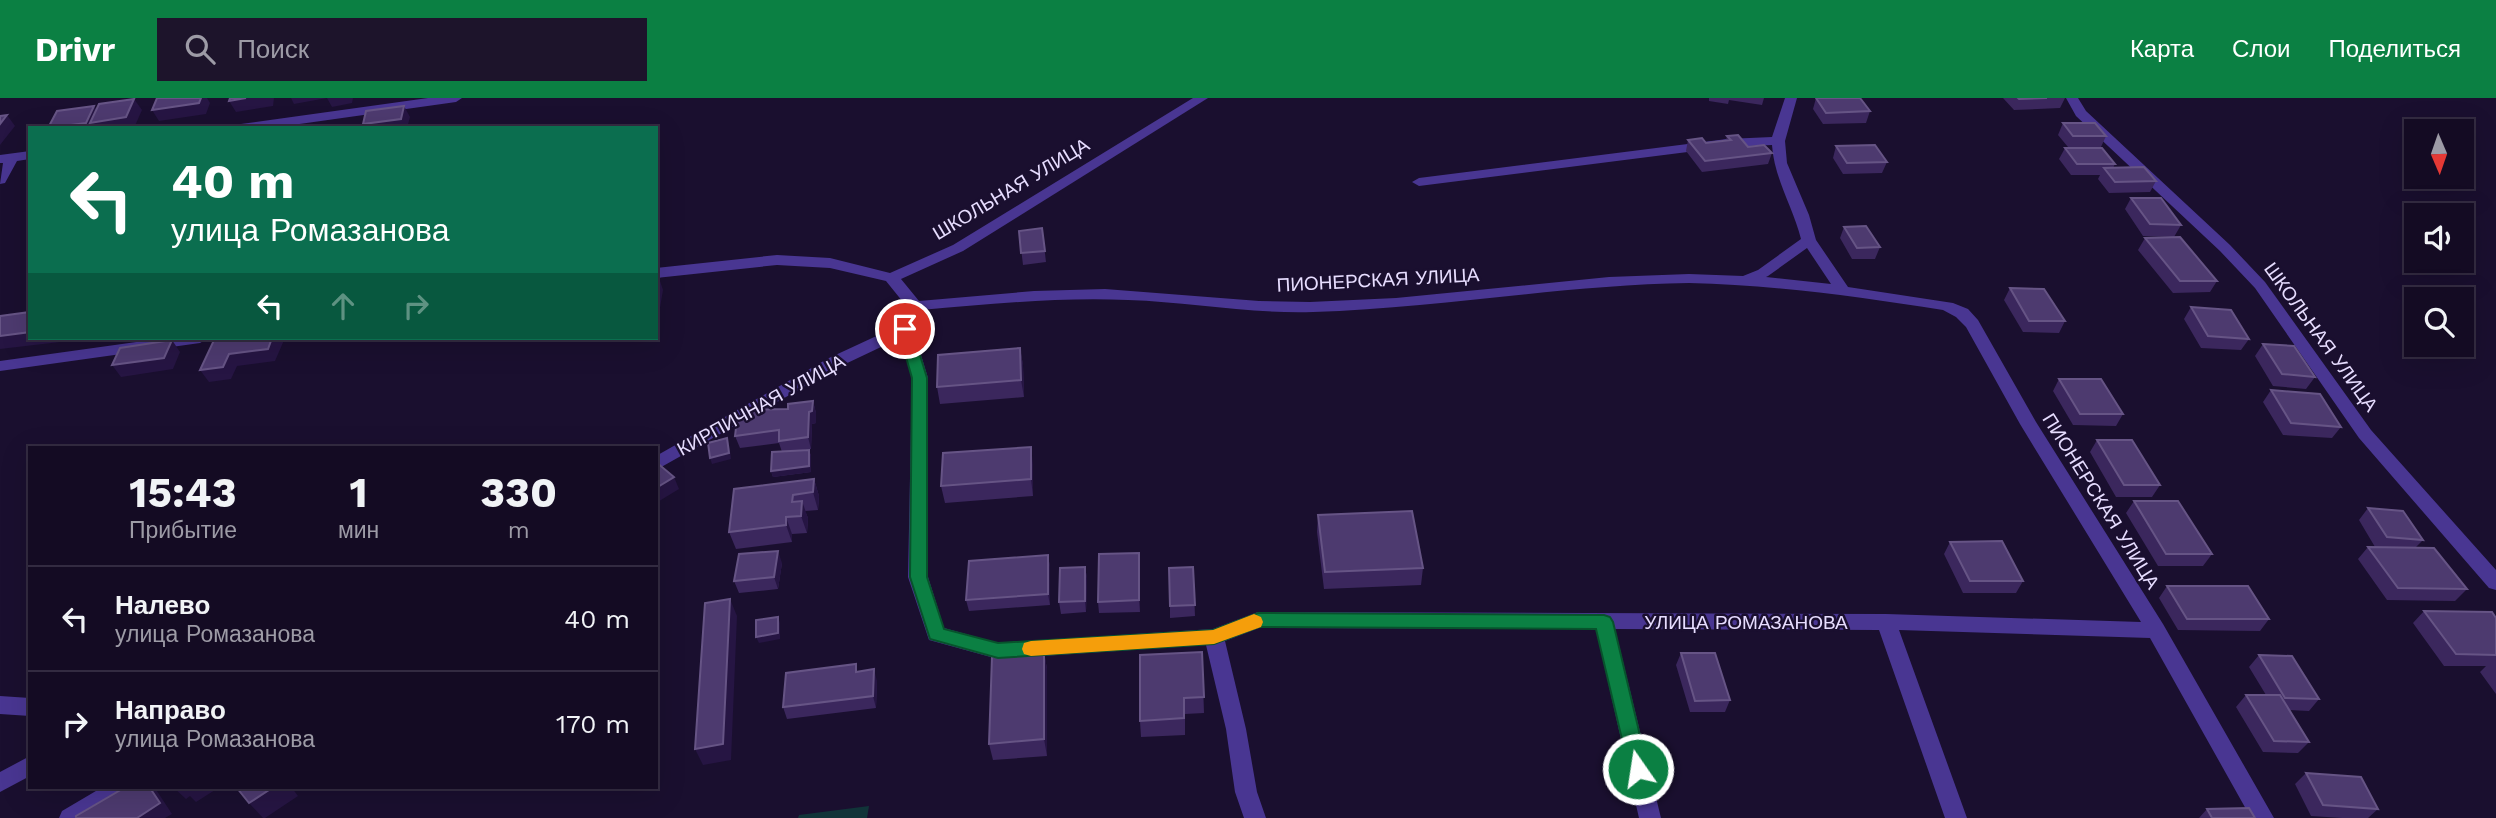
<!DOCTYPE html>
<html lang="ru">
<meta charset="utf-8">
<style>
:root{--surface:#140b23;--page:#1d142b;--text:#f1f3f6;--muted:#9d9ba6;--line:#332b41;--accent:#0b8043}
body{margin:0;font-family:"Work Sans",sans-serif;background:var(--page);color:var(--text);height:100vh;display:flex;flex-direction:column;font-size:26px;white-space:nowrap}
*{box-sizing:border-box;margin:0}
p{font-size:23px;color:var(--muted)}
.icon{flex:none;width:38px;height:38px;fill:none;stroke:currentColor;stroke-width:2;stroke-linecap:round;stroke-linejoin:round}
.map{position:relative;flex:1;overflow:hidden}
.panel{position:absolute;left:28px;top:348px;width:630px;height:343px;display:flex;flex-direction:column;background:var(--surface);border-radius:0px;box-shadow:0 7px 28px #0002,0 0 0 2px var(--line)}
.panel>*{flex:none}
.banner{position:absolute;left:28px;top:28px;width:630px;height:214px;border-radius:0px;box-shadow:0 7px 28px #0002,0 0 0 2px var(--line);background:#0b6e4f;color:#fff;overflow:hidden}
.needle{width:46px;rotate:178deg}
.controls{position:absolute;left:2404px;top:21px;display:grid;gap:14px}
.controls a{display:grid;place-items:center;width:70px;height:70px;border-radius:0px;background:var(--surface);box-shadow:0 7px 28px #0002,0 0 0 2px var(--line);font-size:35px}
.pin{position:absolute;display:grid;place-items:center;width:60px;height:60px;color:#fff;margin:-30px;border:4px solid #fff;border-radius:50%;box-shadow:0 2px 7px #0007}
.me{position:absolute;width:77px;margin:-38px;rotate:347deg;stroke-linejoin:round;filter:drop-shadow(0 0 5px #0008)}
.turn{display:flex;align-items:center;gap:24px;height:147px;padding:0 28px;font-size:32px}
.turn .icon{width:91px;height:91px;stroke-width:2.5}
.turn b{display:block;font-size:49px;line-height:60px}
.lanes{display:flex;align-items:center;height:66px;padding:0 28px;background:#0003;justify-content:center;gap:35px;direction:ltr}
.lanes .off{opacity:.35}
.eta{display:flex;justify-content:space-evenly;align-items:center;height:119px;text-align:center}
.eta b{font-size:42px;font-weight:700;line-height:49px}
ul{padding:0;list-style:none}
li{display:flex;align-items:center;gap:21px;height:105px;padding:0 28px;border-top:2px solid var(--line)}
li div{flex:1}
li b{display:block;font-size:26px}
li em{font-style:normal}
header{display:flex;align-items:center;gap:42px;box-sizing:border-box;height:98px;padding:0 35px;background:var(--accent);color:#fff}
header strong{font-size:33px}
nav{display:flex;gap:38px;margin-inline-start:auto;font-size:24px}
.search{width:490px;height:63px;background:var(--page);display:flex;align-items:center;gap:18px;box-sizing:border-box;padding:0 24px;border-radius:0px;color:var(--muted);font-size:26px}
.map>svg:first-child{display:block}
.green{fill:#113439}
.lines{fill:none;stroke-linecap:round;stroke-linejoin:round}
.minor{fill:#493692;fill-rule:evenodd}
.wall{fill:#3b275d}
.shaded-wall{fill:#261543}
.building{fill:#4d3a6f;stroke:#665485;stroke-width:2}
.route{fill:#0b8043;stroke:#07532c;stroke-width:2}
.slow{fill:#f59e0b}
.labels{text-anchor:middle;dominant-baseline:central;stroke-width:5;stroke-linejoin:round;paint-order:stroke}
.street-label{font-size:19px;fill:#e7ddff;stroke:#1a0f2f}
</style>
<header>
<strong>Drivr</strong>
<div class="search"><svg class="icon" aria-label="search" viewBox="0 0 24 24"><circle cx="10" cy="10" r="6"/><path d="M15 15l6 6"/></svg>Поиск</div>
<nav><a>Карта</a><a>Слои</a><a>Поделиться</a></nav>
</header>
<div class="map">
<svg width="2496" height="720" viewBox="0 0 2496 720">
<rect width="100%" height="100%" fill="#1a0f2f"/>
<path class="green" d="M869 708 867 720H798L799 717Z"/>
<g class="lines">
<path class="minor" d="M428 0H462L456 4 271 30H235L241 26Z
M1193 0H1208L963 153 901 181 919 203 1034 193 1105 191 1259 203 1310 204 1396 200 1609 179 1689 176 1743 178 1758 172 1801 141C1793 109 1774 80 1772 47L1727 49 1419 88 1412 84 1419 80 1727 41 1772 39 1785 0H1797L1785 43 1787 65 1809 117 1816 142 1848 189 1953 205 1968 211 1978 222 2036 324 2163 526 2274 720H2251L2150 540 1899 532 1967 720H1945L1879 532 1615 531 1661 720H1639L1596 531 1259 530 1225 543 1246 631 1257 694 1266 720H1244L1235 694 1226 631 1206 547 998 561 929 542 908 479 912 280 900 240 841 268 656 372V358L829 260 898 228 907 209 886 183 830 170 777 167 656 180V170L777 157 830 160 890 175 953 147ZM1807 150 1831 186 1766 179 1768 178ZM1689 185C1775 187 1859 199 1943 212L1956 219 1966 229 2020 326 2141 524 1886 516 1258 514 1213 531 998 545 944 530 928 479V280L913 231 921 212C990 206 1059 199 1128 202 1190 204 1251 216 1313 214 1439 210 1563 187 1689 185Z
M2066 0H2078L2086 13 2230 147 2265 184 2371 332 2496 472V492L2489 490 2359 340 2255 190 2220 153 2076 18Z
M30 53V61L17 63 5 85 0 86 3 65H0V57Z
M165 240H208L200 245 0 273V263Z
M0 598 30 600V618L0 616Z
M30 658V678L0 694V674Z
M101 690H130L127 697 89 720H59L62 713Z"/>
</g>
<path class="wall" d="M1709 0H1764L1762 7 1729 2 1728 6 1709 3Z
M1816 0 1870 13 1866 25 1823 26 1813 11Z
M2003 0H2065L2060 10 2014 12Z
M2063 25 2106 38 2101 49H2068L2058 37Z
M1727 38 1748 49 1772 55 1768 66 1702 74 1686 53 1688 42 1706 45 1726 42Z
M1836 48 1887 64 1882 75 1843 76 1833 60Z
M2065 50 2115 66 2113 70 2156 83 2150 94 2109 95 2098 81 2100 77H2071L2059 61Z
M2131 100 2181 127 2174 139 2143 138 2125 111Z
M1844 129 1880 149 1875 161H1852L1840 140Z
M1042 130 1046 164 1023 167 1019 133Z
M2145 140 2217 183 2210 194 2173 195 2138 152Z
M2010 190 2065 223 2059 235 2023 234 2004 202Z
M2191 209 2249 241 2241 252 2201 250 2184 221Z
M2263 246 2315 279 2306 291 2273 288 2255 258Z
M1020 250 1023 267 1024 299 940 306 937 289Z
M2059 281 2123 316 2116 328 2073 327 2053 293Z
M2271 292 2341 329 2332 340 2283 337 2263 304Z
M813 303 816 315V325L812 326 811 351 795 353 809 352 811 358V374L773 379 771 373 782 354 779 345 740 350 735 338 744 321 788 311Z
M2097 342 2160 387 2152 399H2116L2090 354Z
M1033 366V398L945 405 941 388Z
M814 381 819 398 818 412 805 413 808 420 807 435 792 436V444L736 451 729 434Z
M2134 403 2212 456 2203 468H2158L2126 415Z
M2368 410 2423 442 2416 449 2467 491 2455 503 2387 502 2358 461 2368 449H2375L2359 422Z
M1318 417 1423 470 1421 487 1324 491 1317 434Z
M1950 444 2023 483 2016 495H1963L1944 456Z
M1048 457 1050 469V507L969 513 966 502Z
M782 465 778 491 739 495 734 483Z
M1140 466V514L1099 515 1098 504Z
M1085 469 1087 480 1086 514 1061 516 1059 504Z
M1193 469 1195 518 1170 520V508Z
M2167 488 2269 521 2260 533 2178 532 2159 500Z
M2424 513 2496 520V596L2480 574 2486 568H2444L2413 525Z
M1044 554 1047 571V658L993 662 989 646Z
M1202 554 1204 615 1185 616V637L1141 639 1140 623Z
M1681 555 1730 602 1725 614H1690L1676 567Z
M2259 557 2319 601 2309 613 2289 612 2309 644 2298 655 2263 654 2236 609 2246 597H2266L2249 569Z
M858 573 877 583 876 610 787 621 783 609Z
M2306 675 2378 711 2368 720H2342L2311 718 2295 686Z
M2207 711 2255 720H2199Z"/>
<path class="shaded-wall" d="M201 0H207L210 5 206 16 159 23 152 12Z
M246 0H274L273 8 236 14 229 3Z
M291 0H353L352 5 332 9 327 0 294 6Z
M134 1 142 12 134 30H55L94 8 102 19Z
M404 8 410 19 407 30H364L363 26Z
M7 17 15 28 0 47V26Z
M659 180 663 192 657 227 656 193Z
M30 234V240H62L60 244 0 251V238Z
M272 240H285L275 263 237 268 231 281 209 284 200 272 229 256Z
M172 242 180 254 173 271 121 279 112 267Z
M1020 250 1023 267 1024 299 1021 282Z
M813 303 816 315V325L812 326 811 351 808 339 809 314Z
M727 340 729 346 731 361 712 366 710 360Z
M1031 349 1033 366V398L1031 381Z
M809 352 811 358V374L773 379 771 373Z
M674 379 679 391 656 405V390Z
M814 381 819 398 818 412 813 394Z
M802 403 808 420 807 435 801 418Z
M786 419 792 436V444L786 427Z
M778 453 782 465 778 491 774 479Z
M1139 455 1140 466V514L1139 502Z
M1048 457 1050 469V507L1048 496Z
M1085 469 1087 480 1086 514 1085 503Z
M730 501 737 518 731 662 703 667 695 651Z
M778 519 780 525V541L759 545 756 539Z
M1044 554 1047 571V658L1044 641Z
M874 571 877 583 876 610 873 598Z
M150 690H155L172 716 165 720H137Z
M174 690H214L215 692 196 704 190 698 186 701Z
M272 690H292L298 698 265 720H263L249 705Z"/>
<path class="building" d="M157 0H201L199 5 152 12Z
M230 0H246L229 3Z
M1816 0H1860L1870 13 1826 15Z
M2018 0H2047L2019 1Z
M134 1 126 19 90 25 99 6Z
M94 8 86 25 48 30 57 13Z
M404 8 401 21 363 26 366 13Z
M7 17 0 26V18Z
M2063 25H2095L2106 38H2073Z
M1738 37 1748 49 1764 47 1772 55 1705 63 1688 42 1702 40 1706 45 1731 42 1727 38Z
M1875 47 1887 64 1847 65 1836 48Z
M2065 50H2102L2115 66H2077Z
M2144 69 2156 83 2115 84 2104 70Z
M2131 100H2161L2181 127 2150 126Z
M1866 128 1880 149 1857 150 1844 129Z
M1042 130 1045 153 1021 155 1019 133Z
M2180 139 2217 183H2180L2145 140Z
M656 180H659L656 193Z
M2010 190 2044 191 2065 223H2029Z
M2191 209 2231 212 2249 241 2208 238Z
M30 214V234L0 238V218Z
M215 240H272L268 251 229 256 223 269 200 272Z
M172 242 164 260 112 267 120 250Z
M2263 246 2294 248 2315 279 2282 276Z
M1020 250 1021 282 937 289 938 257Z
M2059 281H2101L2123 316H2080Z
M2271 292 2320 296 2341 329 2291 325Z
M813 303 812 313 809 314 808 339 779 343V332L735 338 737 322 744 321 745 312 788 311V306Z
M727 340 729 355 710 360 708 345Z
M2097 342H2132L2160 387H2124Z
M1031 349V381L941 388 943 355Z
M809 352V368L771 373 772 354Z
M656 364 674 379 656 390Z
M814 381 813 394 793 397 792 404 802 403 801 418 786 419V427L729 434 734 391Z
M2134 403H2178L2212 456H2166Z
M2368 410 2403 413 2423 442 2387 439Z
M1412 413 1423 470 1325 474 1318 417Z
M2002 443 2023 483H1970L1950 444Z
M2368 449 2434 450 2467 491 2398 490Z
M778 453 774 479 734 483 739 456Z
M1139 455V502L1098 504 1099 456Z
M1048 457V496L966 502 969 463Z
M1085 469V503L1059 504 1060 470Z
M1193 469 1195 507 1170 508 1169 470Z
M2167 488H2248L2269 521H2187Z
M730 501 723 646 695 651 705 505Z
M2424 513 2492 514 2496 520V557L2456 556Z
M778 519V535L756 539V522Z
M1044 554V641L989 646 992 559Z
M1202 554 1204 599 1184 600V620L1140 623V557Z
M1681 555H1715L1730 602 1695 603Z
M2259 557 2292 558 2319 601 2285 600Z
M856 566V574L874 571 873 598 783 609 786 575Z
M2246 597H2280L2309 644 2274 643Z
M2306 675 2361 679 2378 711 2323 707Z
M124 690H150L160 705 137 720H76V718Z
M237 690H272L249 705Z
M2249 710 2255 720H2212L2207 711Z"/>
<path class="route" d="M905 227 912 231 927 280V479L944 531 998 545 1213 532 1258 515 1604 517 1610 519 1613 524 1648 671 1645 677 1638 679 1631 677 1629 671 1596 531 1259 529 1214 546 998 560 930 541 910 479 912 280 898 231Z"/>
<path class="slow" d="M1254 516 1261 519 1263 524 1261 529 1214 546 1031 558 1024 556 1022 551 1024 545 1031 543 1213 532Z"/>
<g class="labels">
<g class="street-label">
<text transform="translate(1011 91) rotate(-31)">ШКОЛЬНАЯ УЛИЦА</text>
<text transform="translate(1378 182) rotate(-3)">ПИОНЕРСКАЯ УЛИЦА</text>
<text transform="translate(2321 239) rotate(54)">ШКОЛЬНАЯ УЛИЦА</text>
<text transform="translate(761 307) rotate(-29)">КИРПИЧНАЯ УЛИЦА</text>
<text transform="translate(2101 403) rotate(58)">ПИОНЕРСКАЯ УЛИЦА</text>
<text x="1746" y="524">УЛИЦА РОМАЗАНОВА</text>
</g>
</g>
</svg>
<div class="controls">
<a><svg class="needle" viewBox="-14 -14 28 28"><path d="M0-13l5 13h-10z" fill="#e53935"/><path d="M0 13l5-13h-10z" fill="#9d9ba6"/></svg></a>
<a><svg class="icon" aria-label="sound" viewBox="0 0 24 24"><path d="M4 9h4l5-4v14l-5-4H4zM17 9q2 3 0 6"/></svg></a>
<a><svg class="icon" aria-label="search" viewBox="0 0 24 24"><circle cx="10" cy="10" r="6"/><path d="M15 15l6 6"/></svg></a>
</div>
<div class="pin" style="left:905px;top:231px;background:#d93025"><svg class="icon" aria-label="arrive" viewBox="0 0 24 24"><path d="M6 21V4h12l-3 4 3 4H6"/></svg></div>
<svg class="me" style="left:1638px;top:671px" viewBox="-20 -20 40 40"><circle r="17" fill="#0b8043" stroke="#fff" stroke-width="3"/><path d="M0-11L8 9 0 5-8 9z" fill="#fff"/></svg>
<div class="banner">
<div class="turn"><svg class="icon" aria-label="left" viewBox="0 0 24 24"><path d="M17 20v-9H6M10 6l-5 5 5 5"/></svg><div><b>40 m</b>улица Ромазанова</div></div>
<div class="lanes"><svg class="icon" aria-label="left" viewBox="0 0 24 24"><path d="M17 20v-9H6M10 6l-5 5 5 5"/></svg><svg class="icon off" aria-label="ahead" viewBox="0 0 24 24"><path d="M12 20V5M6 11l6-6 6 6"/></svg><svg class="icon off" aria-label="right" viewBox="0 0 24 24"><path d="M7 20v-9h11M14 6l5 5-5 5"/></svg></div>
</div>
<section class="panel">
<div class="eta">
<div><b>15:43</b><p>Прибытие</p></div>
<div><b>1</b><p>мин</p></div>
<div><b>330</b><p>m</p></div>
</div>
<ul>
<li><svg class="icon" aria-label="left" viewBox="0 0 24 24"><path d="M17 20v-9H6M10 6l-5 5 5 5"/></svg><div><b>Налево</b><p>улица Ромазанова</p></div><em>40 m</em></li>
<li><svg class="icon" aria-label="right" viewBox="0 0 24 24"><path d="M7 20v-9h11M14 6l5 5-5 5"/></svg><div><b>Направо</b><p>улица Ромазанова</p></div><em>170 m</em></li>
</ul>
</section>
</div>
